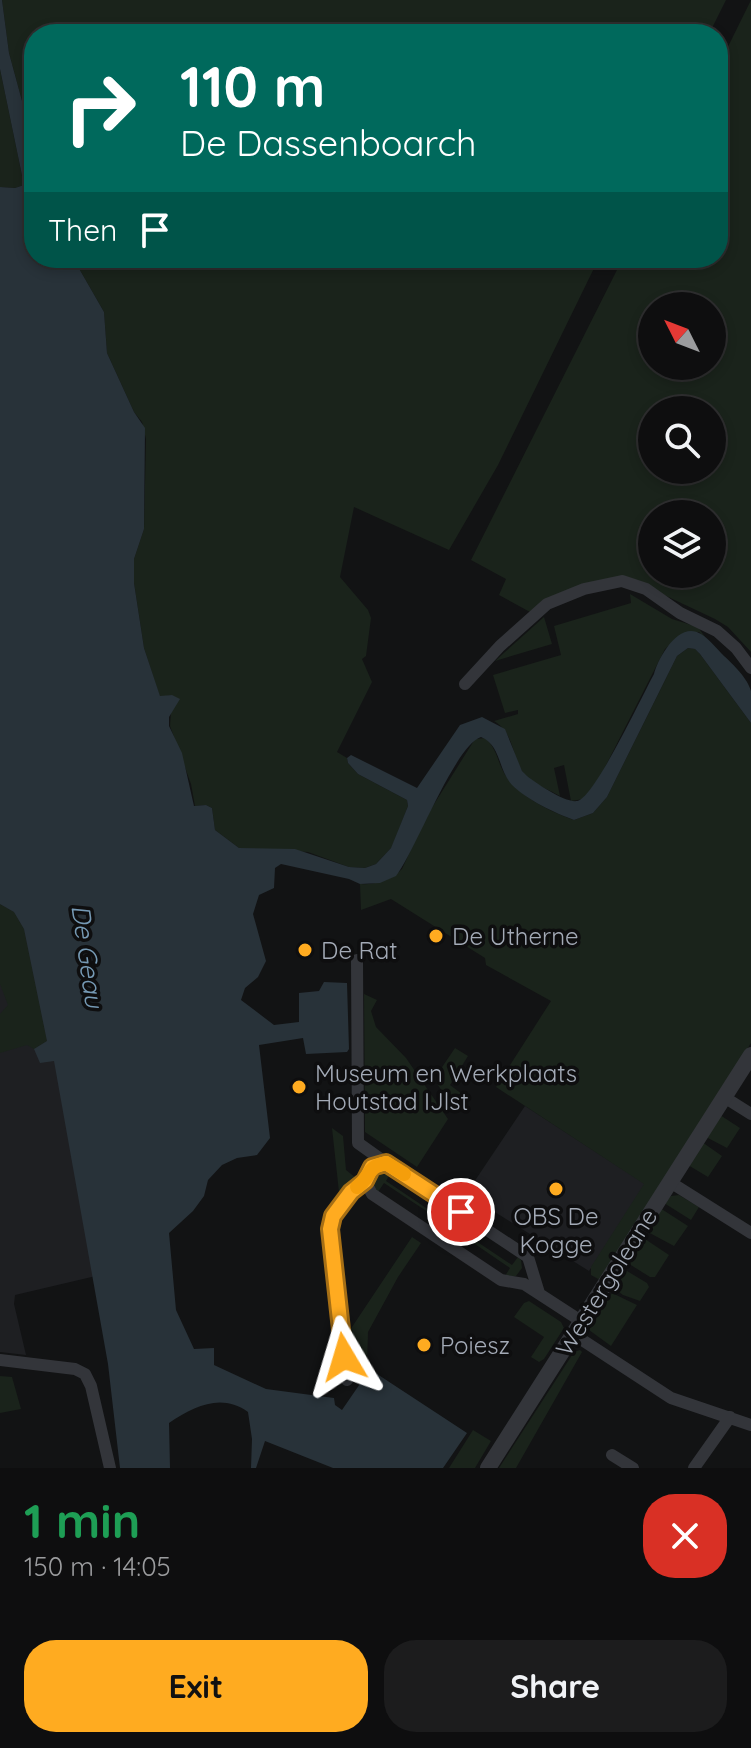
<!DOCTYPE html>
<meta charset="utf-8">
<style>
:root{--surface:#0e0e0f;--page:#1c1c1d;--text:#f1f3f6;--muted:#9b9c9e;--line:#2e2e2f;--accent:#ffab20}
body{margin:0;font-family:Quicksand,sans-serif;background:var(--page);color:var(--text);height:100vh;display:flex;flex-direction:column;font-size:30px;white-space:nowrap}
*{box-sizing:border-box;margin:0}
p{font-size:26px;color:var(--muted)}
.icon{flex:none;width:44px;height:44px;fill:none;stroke:currentColor;stroke-width:2;stroke-linecap:round;stroke-linejoin:round}
.map{position:relative;height:1468px;overflow:hidden}
.sheet{display:flex;flex-direction:column;background:var(--surface);flex:1}
.sheet>*{flex:none}
.hud{position:absolute;left:24px;top:24px;width:704px;height:244px;border-radius:32px;box-shadow:0 4px 12px #0003,0 0 0 2px var(--line);background:#00695c;color:#fff;overflow:hidden}
.needle{width:52px;rotate:312deg}
.tools{position:absolute;left:638px;top:292px;display:grid;gap:16px}
.tools a{display:grid;place-items:center;width:88px;height:88px;border-radius:50%;background:var(--surface);box-shadow:0 4px 12px #0003,0 0 0 2px var(--line);font-size:40px}
.pin{position:absolute;display:grid;place-items:center;width:68px;height:68px;color:#fff;margin:-34px;border:4px solid #fff;border-radius:50%;box-shadow:0 2px 8px #0007}
.me{position:absolute;width:88px;margin:-44px;rotate:353deg;stroke-linejoin:round;filter:drop-shadow(0 0 6px #0008)}
.turn{display:flex;align-items:center;gap:28px;height:168px;padding:0 24px;font-size:36px}
.turn .icon{width:104px;height:104px;stroke-width:2.5}
.turn b{display:block;font-size:56px;line-height:68px}
.then{display:flex;align-items:center;height:76px;padding:0 24px;background:#0003;gap:16px;font-size:30px}
.round{display:grid;place-items:center;flex:none;width:84px;height:84px;border-radius:32px;background:var(--page)}
.headline{display:flex;align-items:center;justify-content:space-between;height:136px;padding:0 24px}
h1{font-size:48px;font-weight:700;line-height:60px;color:#1e9e55}
.primary-button{display:flex;gap:16px;margin-top:auto;padding:16px 24px}
.primary-button a{flex:1;height:92px;border-radius:32px;background:var(--accent);color:#111;font-size:32px;font-weight:700;line-height:92px;text-align:center}
.primary-button a+a{background:var(--page);color:var(--text)}
.map>svg:first-child{display:block}
.built{fill:#1e1f22}
.green{fill:#1a231b;fill-rule:evenodd}
.water{fill:#283239}
.lines{fill:none;stroke-linecap:round;stroke-linejoin:round}
.minor{stroke:#33353a;stroke-width:12}
.tertiary{stroke:#33353a;stroke-width:16}
.route-casing{stroke:#a66f15;stroke-width:20}
.route{stroke:#ffab20;stroke-width:14}
.slow{stroke:#f59e0b;stroke-width:14}
.poi-dot{fill:#ffab20;stroke:#0e0e0f;stroke-width:3}
.labels{text-anchor:middle;dominant-baseline:central;stroke-width:7;stroke-linejoin:round;paint-order:stroke}
.poi-label{font-size:24px;fill:#a3aab6;stroke:#0e0e0f;text-anchor:start}
.street-label{font-size:24px;fill:#a3aab6;stroke:#0e0e0f}
.water-label{font-size:26px;font-style:italic;fill:#769ab5;stroke:#0e0e0f}
</style>
<div class="map">
<svg width="751" height="1468" viewBox="0 0 751 1468">
<rect width="100%" height="100%" fill="#121314"/>
<path class="built" d="M0 800 100 1275 15 1295 14 1304 26 1355 0 1352Z
M525 1106 645 1184 589 1271 466 1194Z"/>
<path class="green" d="M2 0H726L709 34H34V145L9 53Z
M751 0V652L728 627 715 619 628 578 530 612 499 595 506 579 471 560 623 258H718V67ZM652 306H712V366H652ZM652 410H712V470H652ZM652 514H712V574H652Z
M0 69 24 185 15 188 0 187Z
M73 258H599L498 465 449 550 354 507 340 577 368 610 371 618 366 656 362 659 372 682 337 752 347 758 348 763 358 774 407 800 408 806 392 847 376 864 365 868 349 867 308 852 239 848 215 830 212 808 206 805 195 806 191 784 170 726 172 695 160 697 144 648 134 583V559L144 529 146 439 142 422 134 412 107 353 104 312Z
M630 594 672 619 698 627 707 640 699 632 681 635 665 649 600 777 584 799 571 801 564 765 554 768 560 796C548 789 529 783 522 771 511 753 514 733 494 721L518 714V710L505 713 493 675 561 655 554 626 631 603Z
M544 617 552 644 495 661Z
M688 648 695 649 700 654 751 723V1043L600 1280 591 1275V1267L644 1184 496 1087 551 1001 486 965 485 958 391 899 361 910 360 884C374 885 392 880 402 869L426 817 475 739 485 738C498 749 497 763 506 776 520 797 551 812 574 820L593 813 607 797 677 656Z
M0 904 14 912 24 929 47 1041 34 1049 27 1045 0 1053V1014L8 1005 0 984Z
M364 994 377 1000 371 1011 376 1027 406 1058 448 1119 417 1167 365 1132Z
M455 1048 468 1056 450 1085 462 1094 454 1109 434 1079Z
M720 1115 740 1128 727 1148 706 1137Z
M332 1128 343 1136 346 1170 356 1178 345 1192H339Z
M702 1142 722 1156 708 1177 688 1165Z
M385 1170 391 1172 386 1181 444 1220 450 1212 454 1214 449 1223 512 1265 518 1257 521 1260 522 1268 516 1276H505L510 1268 447 1225 441 1233 437 1231 443 1222 384 1183 378 1192 374 1187V1181L381 1171Z
M679 1195 699 1207 691 1220 664 1203 671 1196Z
M660 1208 688 1226 674 1246 646 1231Z
M412 1237 421 1243 398 1277 368 1332 367 1367 357 1360 348 1333Z
M642 1237 669 1255 655 1277H650L626 1262Z
M622 1268 647 1283 649 1287 640 1301 623 1295 611 1286Z
M612 1293 637 1305 611 1346 589 1330Z
M529 1301 561 1322 564 1328 544 1359 539 1362 531 1357 544 1337 514 1317 524 1303Z
M580 1350 582 1352 516 1468H499L574 1352Z
M0 1376 12 1377 21 1409 0 1413Z
M473 1430 491 1441 475 1468H449Z"/>
<path class="water" d="M0 0H2L9 53 34 145V258H73L104 312 107 353 134 412 145 428 144 529 134 559V583L144 648 160 696 172 695 180 699 169 717V726L182 753 194 806 206 805 212 808 215 830 239 848 295 849 349 867 365 868 376 864 391 848 408 806 407 800 358 774 348 763 347 758 351 755 417 788 460 725 482 717 505 729 522 771 527 776C536 783 565 803 577 801 594 799 643 694 654 674 658 658 679 620 701 634 709 639 717 649 724 656 733 664 748 679 751 691 751 701 751 714 751 723L700 654 695 649 688 648 677 656 607 797 593 813 574 820C555 813 527 800 512 785 498 770 501 745 481 737 455 745 415 852 396 876L380 883 360 884 349 879 281 864 275 868 274 888 259 895 253 914 266 961 258 977 245 988 241 1000 274 1025 299 1022V993L319 991 324 982 347 983 349 1049 347 1052 306 1054 303 1038 259 1045 270 1138 257 1155 237 1158 222 1165 208 1180 204 1196 193 1211 169 1233 176 1310 194 1349 214 1348V1365L266 1389 334 1398 335 1405 342 1410 366 1375 370 1377 374 1372 467 1433 443 1468H333L265 1441 256 1468H251L252 1439 248 1412C221 1393 195 1406 169 1423L170 1468H120L108 1364 54 1061 40 1063 34 1049 47 1041 24 929 14 912 0 904V187L15 188 24 185 0 69Z"/>
<g class="lines">
<path class="minor" d="M465 684 500 646 547 604 584 589 622 581 646 589 680 613 717 631 736 648 751 668
M724 1097 751 1114
M386 1163 528 1257 539 1293
M365 1181 372 1194 501 1280 524 1284 581 1321
M670 1182 751 1233
M573 1334 671 1398 751 1425
M0 1360 75 1369 85 1374 91 1386 110 1468
M347 1380 330 1229C335 1209 346 1197 361 1184 366 1179 367 1173 372 1167L386 1163 358 1143 357 960
M612 1455 633 1468
M694 1468 730 1417"/>
<path class="tertiary" d="M488 1468 751 1055"/>
</g>
<g class="lines">
<defs>
<path id="route" d="M344 1357 330 1229 333 1216 351 1192 365 1181 372 1167 386 1163 461 1212"/>
</defs>
<use href="#route" class="route-casing"/>
<use href="#route" class="route"/>
<path class="slow" d="M357 1187C371 1177 366 1167 386 1163L404 1174"/>
</g>
<g class="poi-dot">
<circle cx="436" cy="936" r="8"/>
<circle cx="305" cy="950" r="8"/>
<circle cx="299" cy="1087" r="8"/>
<circle cx="556" cy="1189" r="8"/>
<circle cx="424" cy="1345" r="8"/>
</g>
<g class="labels">
<g class="poi-label">
<text x="452" y="936">De Utherne</text>
<text x="321" y="950">De Rat</text>
<text x="315" y="1073">Museum en Werkplaats<tspan x="315" dy="28">Houtstad IJlst</tspan></text>
<text x="556" y="1216" text-anchor="middle">OBS De<tspan x="556" dy="28">Kogge</tspan></text>
<text x="440" y="1345">Poiesz</text>
</g>
<g class="street-label">
<text transform="translate(606 1282) rotate(-58)">Westergoleane</text>
</g>
<g class="water-label">
<text transform="translate(88 956) rotate(82)">De Geau</text>
</g>
</g>
</svg>
<div class="tools">
<a><svg class="needle" viewBox="-14 -14 28 28"><path d="M0-13l5 13h-10z" fill="#e53935"/><path d="M0 13l5-13h-10z" fill="#9b9c9e"/></svg></a>
<a><svg class="icon" aria-label="search" viewBox="0 0 24 24"><circle cx="10" cy="10" r="6"/><path d="M15 15l6 6"/></svg></a>
<a><svg class="icon" aria-label="layers" viewBox="0 0 24 24"><path d="M12 4l9 5-9 5-9-5zM3 14l9 5 9-5"/></svg></a>
</div>
<div class="pin" style="left:461px;top:1212px;background:#d93025"><svg class="icon" aria-label="arrive" viewBox="0 0 24 24"><path d="M6 21V4h12l-3 4 3 4H6"/></svg></div>
<svg class="me" style="left:344px;top:1357px" viewBox="-20 -20 40 40"><path d="M0-17L14 15 0 8-14 15z" fill="#ffab20" stroke="#fff" stroke-width="4"/></svg>
<div class="hud">
<div class="turn"><svg class="icon" aria-label="right" viewBox="0 0 24 24"><path d="M7 20v-9h11M14 6l5 5-5 5"/></svg><div><b>110 m</b>De Dassenboarch</div></div>
<div class="then">Then<svg class="icon" aria-label="arrive" viewBox="0 0 24 24"><path d="M6 21V4h12l-3 4 3 4H6"/></svg></div>
</div>
</div>
<section class="sheet">
<div class="headline"><div><h1>1 min</h1><p>150 m · 14:05</p></div><a class="round" style="background:#d93025;color:#fff"><svg class="icon" aria-label="close" viewBox="0 0 24 24"><path d="M6 6l12 12M18 6L6 18"/></svg></a></div>
<div class="primary-button"><a>Exit</a><a>Share</a></div>
</section>
